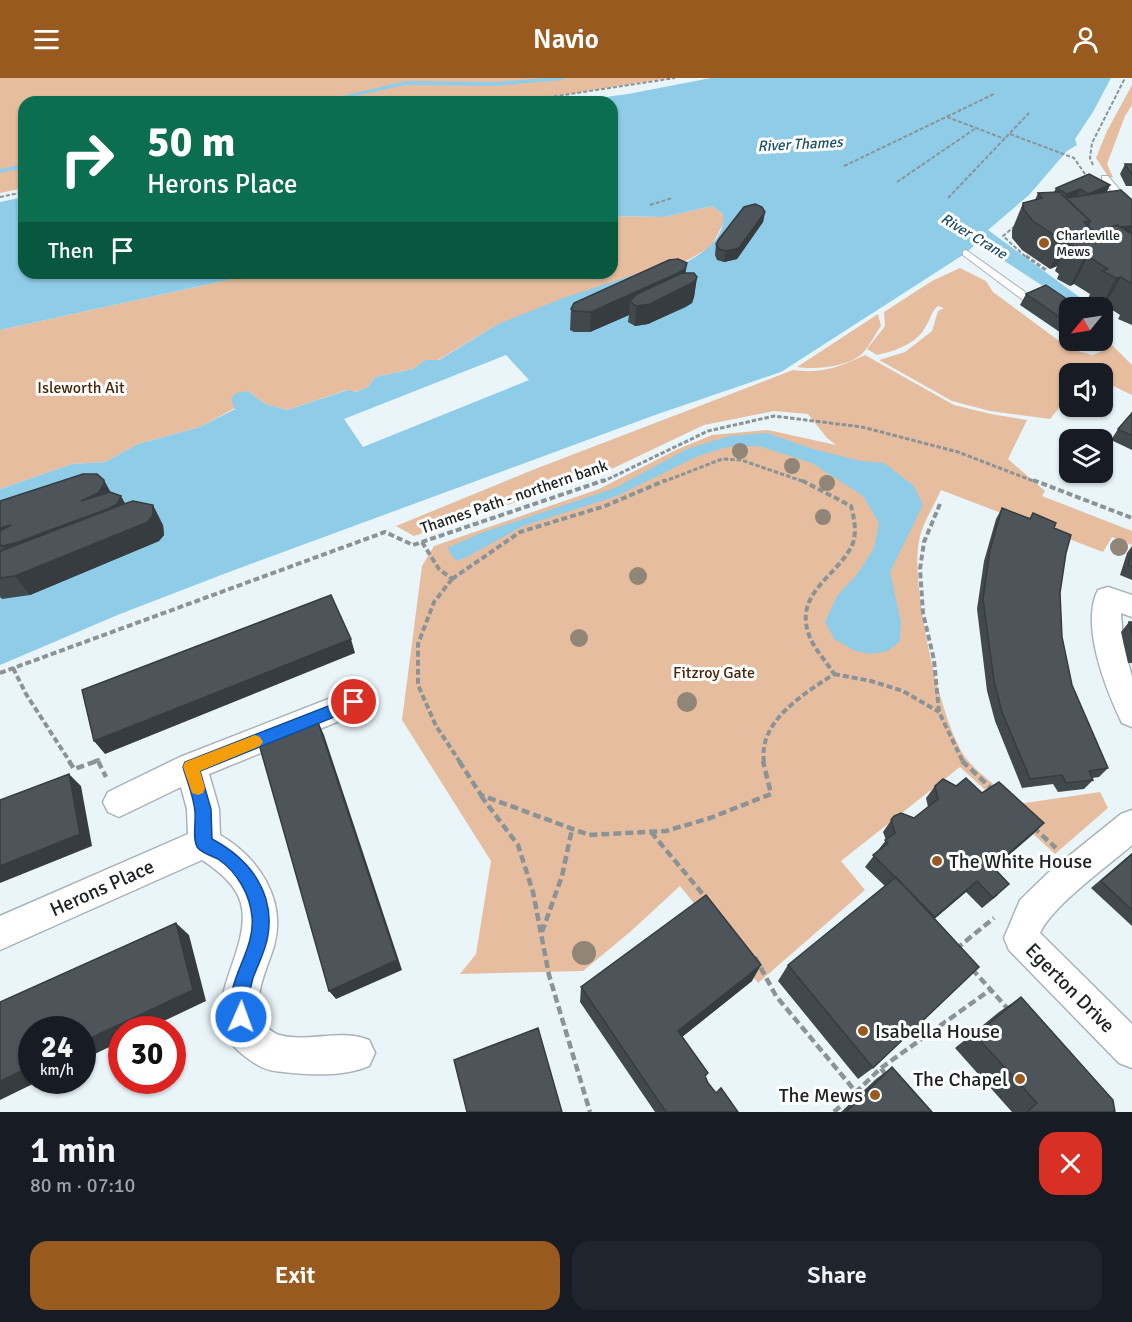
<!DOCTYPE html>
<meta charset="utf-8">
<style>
:root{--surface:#171b24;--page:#20242c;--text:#f1f3f6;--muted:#9ea1a6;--accent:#985a1f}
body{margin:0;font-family:Signika,sans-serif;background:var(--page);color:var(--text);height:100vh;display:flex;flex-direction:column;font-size:22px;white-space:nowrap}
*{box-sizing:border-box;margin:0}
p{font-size:20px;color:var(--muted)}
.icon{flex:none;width:33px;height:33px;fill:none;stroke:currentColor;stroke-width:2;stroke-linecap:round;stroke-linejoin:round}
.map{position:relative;height:1034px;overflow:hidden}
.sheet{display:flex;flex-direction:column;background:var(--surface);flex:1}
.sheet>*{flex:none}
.guide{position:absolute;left:18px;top:18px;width:600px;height:183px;border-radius:18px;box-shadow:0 2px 4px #0004;background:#0b6e4f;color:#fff;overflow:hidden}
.needle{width:39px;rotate:240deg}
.fabs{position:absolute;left:1059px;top:219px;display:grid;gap:12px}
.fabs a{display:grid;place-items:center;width:54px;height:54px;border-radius:12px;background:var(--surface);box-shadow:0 2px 4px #0004;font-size:30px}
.speed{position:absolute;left:18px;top:938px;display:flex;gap:12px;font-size:30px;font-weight:700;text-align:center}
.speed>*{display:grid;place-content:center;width:78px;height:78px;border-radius:50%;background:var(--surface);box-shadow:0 2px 4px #0004;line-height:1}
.speed small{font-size:15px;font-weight:400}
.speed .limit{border:9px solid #d22;background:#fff;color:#111}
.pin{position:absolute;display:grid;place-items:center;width:51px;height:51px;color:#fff;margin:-26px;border:3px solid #fff;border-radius:50%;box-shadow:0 2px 6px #0007}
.me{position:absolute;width:66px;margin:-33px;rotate:2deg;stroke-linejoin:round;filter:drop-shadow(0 0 4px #0008)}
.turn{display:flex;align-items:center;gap:21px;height:126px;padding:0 30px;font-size:27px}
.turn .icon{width:78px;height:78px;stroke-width:2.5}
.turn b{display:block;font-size:42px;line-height:51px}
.then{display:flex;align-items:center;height:57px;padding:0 30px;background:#0003;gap:12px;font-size:22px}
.round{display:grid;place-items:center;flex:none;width:63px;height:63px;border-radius:18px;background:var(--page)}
.headline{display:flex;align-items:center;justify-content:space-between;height:102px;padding:0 30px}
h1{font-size:36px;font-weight:600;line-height:45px}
.cta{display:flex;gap:12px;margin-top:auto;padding:12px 30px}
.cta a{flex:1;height:69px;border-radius:18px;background:var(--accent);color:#fff;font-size:24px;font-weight:600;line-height:69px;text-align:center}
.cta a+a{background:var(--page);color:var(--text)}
header{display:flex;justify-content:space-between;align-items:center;height:78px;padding:0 30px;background:var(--accent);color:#fff;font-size:27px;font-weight:600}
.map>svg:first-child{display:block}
.green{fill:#e6be9f}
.water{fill:#8fcce8}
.pier{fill:#eaf5fa}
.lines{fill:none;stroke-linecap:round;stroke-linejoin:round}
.stream{fill:#8fcce8;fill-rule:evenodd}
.lane-casing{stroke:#a9b3b8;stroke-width:2}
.street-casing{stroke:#a9b3b8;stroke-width:3}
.path-far3{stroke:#8c9396;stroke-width:2;stroke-dasharray:4 2;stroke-linecap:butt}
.path-far2{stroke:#8c9396;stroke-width:3;stroke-dasharray:4.5 2;stroke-linecap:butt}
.path-far1{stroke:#8c9396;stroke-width:4;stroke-dasharray:6 3;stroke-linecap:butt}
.path{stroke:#8c9396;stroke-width:4.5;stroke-dasharray:8 4;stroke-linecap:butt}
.lane{fill:#fff;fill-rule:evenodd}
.street{fill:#fff;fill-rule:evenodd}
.tree{fill:#918577}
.wall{fill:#42494d}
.shaded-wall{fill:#363c3f}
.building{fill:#4d555a;stroke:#363c3f;stroke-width:1.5}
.route{fill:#1a73e8;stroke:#114b97;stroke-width:1.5}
.slow{fill:#f59e0b}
.poi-dot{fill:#985a1f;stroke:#fff;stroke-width:2}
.labels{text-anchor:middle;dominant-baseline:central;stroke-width:6;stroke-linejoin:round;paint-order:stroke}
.far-poi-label{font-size:14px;fill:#212426;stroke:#fff;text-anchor:start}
.far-water-label{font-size:15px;font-style:italic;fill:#205165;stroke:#fff}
.park-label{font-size:16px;fill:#48290c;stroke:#fff}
.street-label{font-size:16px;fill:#212426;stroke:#fff}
.near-poi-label{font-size:20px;fill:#212426;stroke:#fff;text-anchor:start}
.near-street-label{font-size:20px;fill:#212426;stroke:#fff}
</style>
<header><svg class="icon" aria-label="menu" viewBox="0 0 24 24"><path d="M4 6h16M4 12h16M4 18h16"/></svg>Navio<svg class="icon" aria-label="person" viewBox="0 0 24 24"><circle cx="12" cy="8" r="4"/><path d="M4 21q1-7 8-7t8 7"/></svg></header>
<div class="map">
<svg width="1132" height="1034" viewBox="0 0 1132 1034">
<rect width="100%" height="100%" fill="#eaf5fa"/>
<path class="green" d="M0 0H669L518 24H24V110L0 115Z
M1132 7V27L1125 38 1107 86 1113 99 1109 100 1096 80 1107 53Z
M712 128 723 136 724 144 711 169 661 197 498 246 438 282H425L413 291 375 299 368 309 355 314 347 312 287 332 265 326 248 313 235 330 200 349 138 366 105 384 72 386 0 411V252L259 195H612V138L664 139Z
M960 190 986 203 993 214 1070 271 1093 277 1107 271 1101 263 1104 255 1108 263 1132 287V317L1103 303 1102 296H1070L1069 318 1050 341 990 333 952 323 879 282 905 274 932 253 938 233 944 230 938 228C931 234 931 240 926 248 917 266 895 273 877 277L867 271 885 248 884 234 932 203Z
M878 236 881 248C875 256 869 269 862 276 847 289 816 292 797 289Z
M865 277 954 327 991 336 1027 342 1008 381 1045 413 1042 418 1132 453V467L1112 459 1103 474 941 412C934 428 922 446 919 463 910 505 940 645 966 680 978 696 1002 712 1018 726L1100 714 1108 730 1055 776 960 689 841 783 865 812 758 905 680 808 630 854 583 893 460 896 476 876 491 783 402 642 422 488 434 468 599 411 678 371 712 357 768 352 836 367 827 360 808 336 774 333 704 347 603 395 414 458 396 448 535 391 793 292C822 296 840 289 865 277Z"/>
<path class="water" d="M711 0H1111L1093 34 1075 61 1077 67 1067 73 1029 117 988 152 1093 229H1075L977 165 966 175 781 294 655 337 229 494 120 536 0 587V411L72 386 105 384 138 366 200 349 235 331 231 321 236 315 248 313 265 326 287 332 348 312 356 314 368 309 375 299 413 291 425 282H439L498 246 563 220 645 193 661 197C685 184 726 170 723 136L712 128 664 139 612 138V24H568L628 16Z
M24 119V195H259L0 252V124Z
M767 355 813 371 861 383 884 385 914 408 923 427 890 494 901 544 900 563 888 573 870 576 855 573 834 561 825 544 837 518 858 495 874 470 879 445 863 418 812 385 759 368 727 369 696 379 617 418 523 448 465 480 456 483 447 470 481 455 615 410 687 371 729 358Z"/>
<path class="pier" d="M506 277 529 302 363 369 344 341Z"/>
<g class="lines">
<path class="stream" d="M544 0H565L562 2 495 8 406 7 327 24H317L406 3 495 4Z
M24 86V90L0 95V91Z"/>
<defs>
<path id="lane" d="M1102 98H1108L1132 126V135L1129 134 1102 102Z
M966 172 1035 221V225H1027L963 177V173Z"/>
<path id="street" d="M1108 509 1132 517V539L1121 535 1123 564 1132 599V649L1122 645C1106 612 1080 547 1098 512Z
M354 611 364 615 369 624 364 633 209 696 219 731 220 757C258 779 287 821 274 868 266 894 254 914 260 943 265 947 272 955 279 957 309 965 341 950 369 962L375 975 369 988C343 999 311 997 283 994 265 993 256 987 242 976 191 934 250 880 242 830 239 809 219 793 202 782L0 872V838L188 756 187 731 181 709 119 739 108 734 103 724 108 714 180 679Z
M1132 732V767C1108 788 1052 828 1040 855L1132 946V990L1119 985 1009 872 1004 860 1020 822 1049 794 1121 736Z"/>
</defs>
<use href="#lane" class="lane-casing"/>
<use href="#street" class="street-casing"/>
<path class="path-far3" d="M518 24 675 0
M947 39 1005 61
M1010 56 1074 80 1087 99
M1093 87 1090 80 1092 65 1125 0
M844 88 994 16
M897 104 976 50
M0 119 24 114
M948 120 1029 35
M650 127 672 120
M1015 148 1003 158 1027 180"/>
<path class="path-far2" d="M1026 178 1046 192
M602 404 708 353 774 338 862 349 958 374 1036 404
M663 404 722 381 741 382 805 404"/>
<path class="path-far1" d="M1033 402 1132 440
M940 426 924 464 920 491 923 535 934 582 939 634 963 684
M422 464 439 491 452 501
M452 501 434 524 418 566V607L436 648 460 684
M452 501 520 454 605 428 666 402
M13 590 26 616 70 684
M0 595 385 454 413 467 605 402
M834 596 871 603 903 613 939 634
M93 684 98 682 99 684
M764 684C758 643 804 616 834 596 826 583 814 571 809 557 793 514 840 497 853 465 857 452 854 440 851 428L801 402"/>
<path class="path" d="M69 683 74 691 97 683
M98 683 106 699
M459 683 481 717 589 757 666 753 710 740 771 716 763 683
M962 683 992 711
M481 718 518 767 533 814 549 897 590 1034
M1033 749 1056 770
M651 754 706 820
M542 854 562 798 572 751
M956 871 994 840
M755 879 776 918 856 1014 881 990 886 997
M972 891 1009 932
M881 990 990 912
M834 1034 856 1014"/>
<use href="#lane" class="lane"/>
<use href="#street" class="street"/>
</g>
<g class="tree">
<circle cx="740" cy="373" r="8"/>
<circle cx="792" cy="388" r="8"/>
<circle cx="827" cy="405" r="8"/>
<circle cx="823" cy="439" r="8"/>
<circle cx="1119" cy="469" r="9"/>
<circle cx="638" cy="498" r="9"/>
<circle cx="579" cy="560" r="9"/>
<circle cx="687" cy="624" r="10"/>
<circle cx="584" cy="875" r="12"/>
</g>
<path class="wall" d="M1125 86H1132V108H1126L1120 96Z
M1056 110 1107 114 1132 122V247L1118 241 1120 237 1105 227 1101 228 1088 221 1090 216 1074 206 1070 208 1057 201 1059 196 1055 193 1057 188 1050 191 1022 172 1012 160V152L1023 125 1035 122 1038 115 1054 114Z
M765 134 763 144 737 181 724 184 717 182 715 177 716 166Z
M686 195 697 199 694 219 692 225 686 229 648 246 635 248 628 244 629 237 590 254H574L570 252 571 231Z
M1026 216 1070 230V261L1020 227Z
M1081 262H1100L1090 268Z
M1132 335V372L1111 362 1118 351Z
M111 414 126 426 163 447 164 457 159 463 30 517 2 521 0 519V423Z
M1002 430 1030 440 1033 435 1054 450 1066 475 1060 515 1062 559 1072 607 1108 690 1099 699 1092 700 1093 702 1084 711 1058 714 1053 706 1022 710 995 643 987 613 977 531 984 483 996 441Z
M1132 468V502L1120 497 1127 475Z
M1129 544H1132V585H1128L1121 554Z
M935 708H956L982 715 1044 745 1032 757 994 790 998 817 982 830 966 814 934 841 873 990 858 1001 778 903 788 887 885 808 865 789 886 762 883 754 894 738 914 740 928 729 926 720Z
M1132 775V848L1091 810Z
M752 903 682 959 708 1005 716 1015 738 1034H655L580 924 581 909Z
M1021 919 1115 1034H1012L955 970 999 934Z
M892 989 932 1034H841L876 1001Z"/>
<path class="shaded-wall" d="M1110 107 1105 118 1082 126 1088 116Z
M1080 111 1075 122 1063 127 1067 116Z
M765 134 763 144 737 181 724 184 726 173Z
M1132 148V162L1068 165 1057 188 1050 191 1063 163 1084 155Z
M1088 178 1074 206 1070 208 1084 180Z
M687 185 684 206 697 199 694 219 692 225 648 246 635 248 636 228 630 223 629 237 590 254 591 234Z
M1121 199 1105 227 1101 228 1116 200Z
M1093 262H1100L1090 268Z
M104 402 115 422 121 418 132 438 18 487 3 468 0 467V450L81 423Z
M153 427 163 447 164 457 159 463 30 517 15 498Z
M351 561 355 575 105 676 94 663Z
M318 644 324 657 402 892 336 921 329 913Z
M69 696 81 708 92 768 0 805V788Z
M1044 745 1032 757 982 800 993 789Z
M977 803 966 814 925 849 935 839Z
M176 845 189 857 206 923 147 951H122V963L82 982V964Z
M761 887 752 903 673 966 678 953Z
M32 988V1002H41L0 1022V1003Z"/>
<path class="building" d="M1125 86H1132V97Z
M1089 96 1110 107 1088 116 1080 111 1067 116 1056 110Z
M1121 112 1132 122V148L1121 149 1117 147 1103 152 1094 154 1088 148 1090 143 1066 120Z
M1059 114 1090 143 1084 144 1094 154 1063 163 1034 144 1024 132 1023 125 1042 120 1038 115Z
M755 126 762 129 765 134 739 170 726 173 719 171 716 166 719 161 744 129Z
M1117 147 1132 156V206L1121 199 1116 200 1102 193 1108 191 1088 178 1084 180 1070 173 1077 170 1068 165Z
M678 181 687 185 685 191 678 195 591 234 574 233 571 231 574 225 669 182Z
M682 195H694L697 199 694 204 650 226 636 228 630 223 637 216Z
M1046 207 1080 230H1070V246L1026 216Z
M1132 335V358L1118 351Z
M83 396H97L104 402V406L98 415 81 423 110 414 121 418 117 426 110 430 18 464 3 468 0 467V453L11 447 0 450V423Z
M133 423 153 427V437L148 444 15 498 0 500V473H1L121 427Z
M1002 430 1030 441 1033 435 1056 445 1054 450 1071 457 1066 475 1060 515 1062 559 1072 607 1108 690 1089 693 1093 702 1066 705 1062 697 1030 701 1002 634 994 603 983 521 990 472Z
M1132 473V489L1128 487Z
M331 517 351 561 94 663 82 612Z
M1129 544H1132V556Z
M318 644 397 882 329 913 259 666Z
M69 696 80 756 0 788V722Z
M966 700 982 715 999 704 1044 745 993 789 1009 806 993 820 977 803 935 839 873 777 888 765 885 762 895 755 891 742 894 738 901 735 914 740 938 721 935 708 943 701 956 708Z
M1132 776V832L1101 803Z
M896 799 979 889 873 990 788 887Z
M706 817 761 887 678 953 708 995 705 998 708 1005 716 1015 721 1010 738 1034H666L581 909Z
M176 845 193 912 82 964V951H32V988L0 1003V924Z
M1021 919 1113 1022 1115 1034H1027L1037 1025 975 957Z
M538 950 562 1034H467L454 982Z
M892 989 932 1034H846Z"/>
<path class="route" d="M354 618 359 619 361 624 359 629 200 693 211 731 212 761C248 780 275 813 268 857 266 872 258 886 253 900 251 907 249 916 248 923 248 931 251 937 247 945L241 948 234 945C219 908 256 876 252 839 250 816 237 794 218 781 212 778 202 775 198 770 192 763 196 743 195 734 194 719 187 703 183 689L185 684Z"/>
<path class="slow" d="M255 657 260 659 263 664 260 668 200 693 205 710 203 715 198 717 192 715 183 689 185 684Z"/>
<g class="poi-dot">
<circle cx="1044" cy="165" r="6"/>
<circle cx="937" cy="783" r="6"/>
<circle cx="863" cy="953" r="6"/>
<circle cx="1020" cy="1001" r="6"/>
<circle cx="875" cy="1017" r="6"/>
</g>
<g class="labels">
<g class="far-poi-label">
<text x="1056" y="157">Charleville<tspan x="1056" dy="16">Mews</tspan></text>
</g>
<g class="far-water-label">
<text transform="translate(800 66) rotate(-3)">River Thames</text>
<text transform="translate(974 158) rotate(31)">River Crane</text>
</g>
<g class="park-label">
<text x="81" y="310">Isleworth Ait</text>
<text x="714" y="595">Fitzroy Gate</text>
</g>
<g class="street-label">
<text transform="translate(514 419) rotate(-19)">Thames Path - northern bank</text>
</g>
<g class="near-poi-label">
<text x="949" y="783">The White House</text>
<text x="875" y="953">Isabella House</text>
<text x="1008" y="1001" text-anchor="end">The Chapel</text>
<text x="863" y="1017" text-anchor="end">The Mews</text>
</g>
<g class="near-street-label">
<text transform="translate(102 810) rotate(-24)">Herons Place</text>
<text transform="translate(1070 910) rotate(45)">Egerton Drive</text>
</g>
</g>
</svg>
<div class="fabs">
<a><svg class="needle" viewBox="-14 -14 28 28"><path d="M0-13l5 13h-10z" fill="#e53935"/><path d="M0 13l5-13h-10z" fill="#9ea1a6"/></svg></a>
<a><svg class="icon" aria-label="sound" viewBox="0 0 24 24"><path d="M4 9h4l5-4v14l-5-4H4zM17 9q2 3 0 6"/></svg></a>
<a><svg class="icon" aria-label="layers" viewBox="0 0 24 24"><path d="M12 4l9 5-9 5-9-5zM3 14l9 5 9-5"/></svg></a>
</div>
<div class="speed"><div>24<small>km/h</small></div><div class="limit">30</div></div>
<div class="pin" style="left:354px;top:624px;background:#d93025"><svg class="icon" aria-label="arrive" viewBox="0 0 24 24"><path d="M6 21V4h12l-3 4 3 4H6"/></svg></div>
<svg class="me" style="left:241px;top:939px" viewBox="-20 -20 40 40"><circle r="17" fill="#1a73e8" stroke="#fff" stroke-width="3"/><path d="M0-11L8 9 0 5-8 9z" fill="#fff"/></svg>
<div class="guide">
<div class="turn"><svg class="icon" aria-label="right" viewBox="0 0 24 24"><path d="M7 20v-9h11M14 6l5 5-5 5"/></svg><div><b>50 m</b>Herons Place</div></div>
<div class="then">Then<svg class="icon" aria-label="arrive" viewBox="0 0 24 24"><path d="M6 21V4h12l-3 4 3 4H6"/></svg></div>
</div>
</div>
<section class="sheet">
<div class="headline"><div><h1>1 min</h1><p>80 m · 07:10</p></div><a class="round" style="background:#d93025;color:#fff"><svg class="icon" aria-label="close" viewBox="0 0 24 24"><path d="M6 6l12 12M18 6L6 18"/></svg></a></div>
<div class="cta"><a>Exit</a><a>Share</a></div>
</section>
